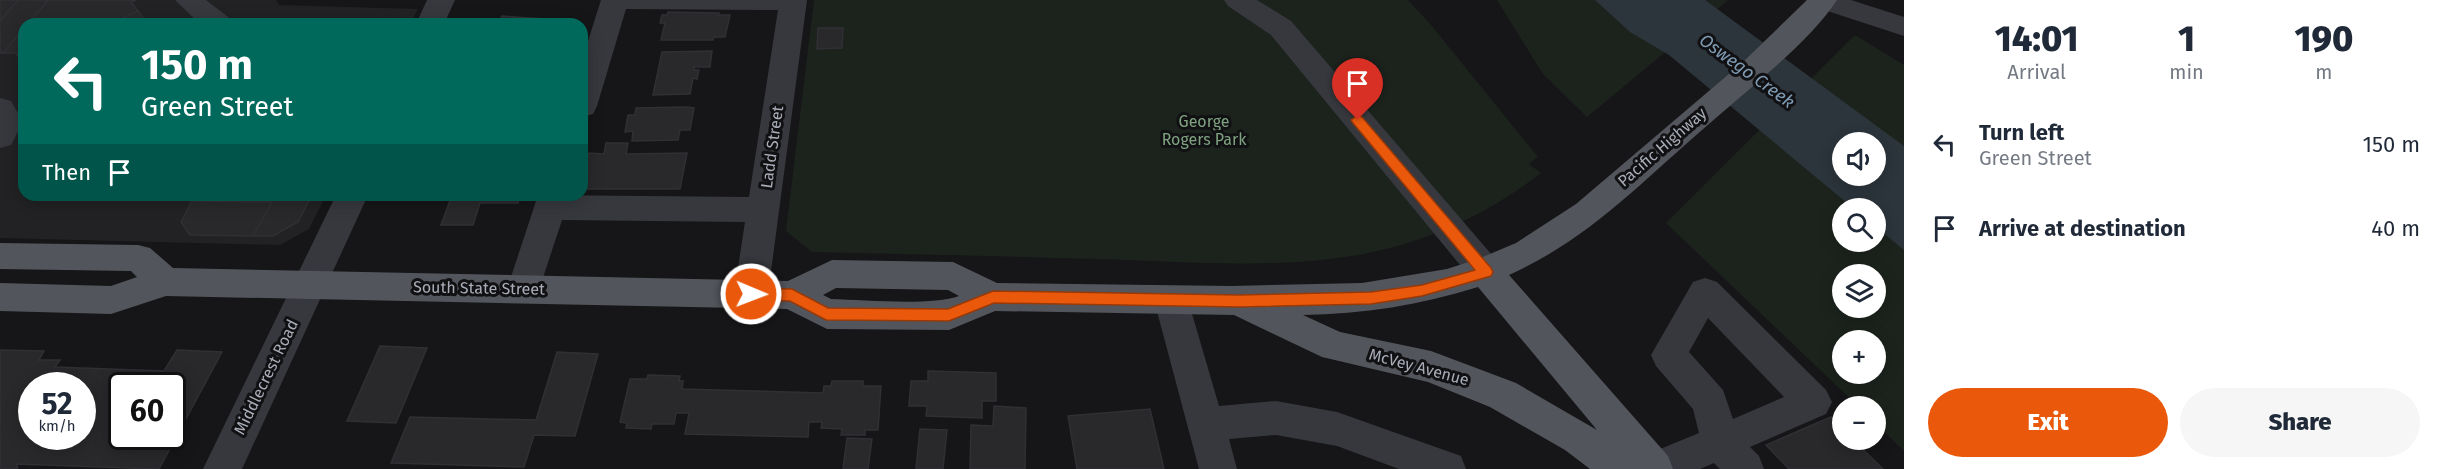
<!DOCTYPE html>
<meta charset="utf-8">
<style>
:root{--surface:#fff;--page:#f6f6f7;--text:#1f2937;--muted:#747a83;--accent:#ea580c}
body{margin:0;font-family:"Fira Sans",sans-serif;background:var(--page);color:var(--text);height:100vh;display:flex;flex-direction:column;font-size:22px;white-space:nowrap}
*{box-sizing:border-box;margin:0}
p{font-size:20px;color:var(--muted)}
.icon{flex:none;width:33px;height:33px;fill:none;stroke:currentColor;stroke-width:2;stroke-linecap:round;stroke-linejoin:round}
.map{position:relative;flex:1;overflow:hidden}
.side{display:flex;flex-direction:column;background:var(--surface);width:540px}
.side>*{flex:none}
.hud{position:absolute;left:18px;top:18px;width:570px;height:183px;border-radius:18px;box-shadow:0 3px 15px #0003;background:#00695c;color:#fff;overflow:hidden}
.tools{position:absolute;left:1832px;top:132px;display:grid;gap:12px}
.tools a{display:grid;place-items:center;width:54px;height:54px;border-radius:50%;background:var(--surface);box-shadow:0 3px 15px #0003;font-size:30px}
.speed{position:absolute;left:18px;top:372px;display:flex;gap:12px;font-size:30px;font-weight:700;text-align:center}
.speed>*{display:grid;place-content:center;width:78px;height:78px;border-radius:50%;background:var(--surface);box-shadow:0 3px 15px #0003;line-height:1}
.speed small{font-size:15px;font-weight:400}
.speed .limit{border:3px solid #111;border-radius:9px;background:#fff;color:#111}
.pin{position:absolute;display:grid;place-items:center;width:51px;height:51px;color:#fff;margin:-62px -26px;border-radius:50% 50% 50% 0;rotate:-45deg;box-shadow:0 0 6px #0007}
.pin .icon{rotate:45deg}
.me{position:absolute;width:66px;margin:-33px;rotate:91deg;stroke-linejoin:round;filter:drop-shadow(0 0 4px #0008)}
.turn{display:flex;align-items:center;gap:21px;height:126px;padding:0 24px;font-size:27px}
.turn .icon{width:78px;height:78px;stroke-width:2.5}
.turn b{display:block;font-size:42px;line-height:51px}
.then{display:flex;align-items:center;height:57px;padding:0 24px;background:#0003;gap:12px;font-size:22px}
.eta{display:flex;justify-content:space-evenly;align-items:center;height:102px;text-align:center}
.eta b{font-size:36px;font-weight:800;line-height:42px}
.cta{display:flex;gap:12px;margin-top:auto;padding:12px 24px}
.cta a{flex:1;height:69px;border-radius:36px;background:var(--accent);color:#fff;font-size:24px;font-weight:800;line-height:69px;text-align:center}
.cta a+a{background:var(--page);color:var(--text)}
ul{padding:0;list-style:none}
li{display:flex;align-items:center;gap:18px;height:84px;padding:0 24px}
li div{flex:1}
li b{display:block;font-size:22px}
li em{font-style:normal}
main{display:flex;flex:1;min-height:0}
.map>svg:first-child{display:block}
.built{fill:#222225}
.green{fill:#1c231d;fill-rule:evenodd}
.water{fill:#2c353c;fill-rule:evenodd}
.building{fill:#29292c;stroke:#303034;stroke-width:1.5;fill-rule:evenodd}
.lines{fill:none;stroke-linecap:round;stroke-linejoin:round}
.minor{fill:#37383d;fill-rule:evenodd}
.major{fill:#53555c;fill-rule:evenodd}
.route{fill:#ea580c;stroke:#983908;stroke-width:1.5}
.labels{text-anchor:middle;dominant-baseline:central;stroke-width:6;stroke-linejoin:round;paint-order:stroke}
.park-label{font-size:16px;fill:#7fa381;stroke:#111113}
.street-label{font-size:16px;fill:#a8adb8;stroke:#111113}
.water-label{font-size:18px;font-style:italic;fill:#7f9bb3;stroke:#111113}
</style>
<main>
<div class="map">
<svg width="1904" height="469" viewBox="0 0 1904 469">
<rect width="100%" height="100%" fill="#161618"/>
<path class="built" d="M0 0H276L279 5 418 9 410 24H24V195H326L309 229 280 245 0 238Z"/>
<path class="green" d="M814 0H1408L1431 25 1538 157 1529 164 1541 173C1481 220 1406 251 1330 259 1254 268 1175 261 1098 259 1003 256 907 254 812 252L786 231Z
M1497 0H1728L1587 117 1543 74Z
M1855 35 1904 65V451L1875 423V406H1858L1666 223ZM1842 142H1875V176H1842ZM1842 208H1875V242H1842ZM1842 274H1875V308H1842ZM1842 340H1875V374H1842Z"/>
<path class="water" d="M1595 0H1705L1904 146V250L1875 226V208H1853L1669 55 1630 32ZM1842 142H1875V176H1842Z"/>
<path class="building" d="M0 0H18L0 21Z
M18 0H48L28 24H24V28L3 53H0V21Z
M48 0H136L131 2 138 11 109 24H28Z
M138 11 146 22 141 24H109Z
M668 12 719 13 718 15H730L725 37H714L713 40H661L665 23H660L662 15H667Z
M502 16 545 19 543 24H490L492 21 498 22Z
M24 28V62H22L16 53H3Z
M818 28H843L842 48 817 49Z
M712 51 710 67H694V70H699L697 79 693 78 690 94 653 95 662 52Z
M686 107 694 108 690 130H680L678 140 632 141 633 131 625 132 628 115H635L636 108Z
M606 143H628L626 154 687 153 680 189H582V178L589 153 604 154Z
M196 195H258L254 202 192 201Z
M258 195H312L298 222 273 236H253L272 202H254Z
M452 195H520L518 203H480L473 225H441Z
M192 201 254 202H272L253 236 190 235 181 222Z
M380 346 427 348 396 423 347 421Z
M0 350 44 351 39 360H60L55 367 164 371 177 350 222 352 159 469 16 464 18 469H0ZM32 386H82V436H32ZM122 386H172V436H122Z
M557 352 598 354 575 436 534 435 524 467 391 463 410 417 536 420Z
M928 371 996 373V401H982V418L926 416 927 406H909L911 381H928Z
M648 375 680 376 679 381H683L682 389 823 393 824 386H831L832 381H863V386H881L878 430H865V435H841L842 429 821 428 822 422H809L808 437 685 434 689 413H676L674 424H652L651 429 626 428 627 423 620 422 630 379H647Z
M994 406 1026 408 1025 469H970L971 425 993 426Z
M1150 409 1164 469H1077L1068 416Z
M1831 417 1842 428V440H1853L1883 469H1789L1766 445Z
M920 429 947 430 943 469H916Z
M847 438 872 439 868 469H843Z"/>
<g class="lines">
<path class="minor" d="M175 0H206L228 17 232 24H200Z
M427 0H455L444 24H416Z
M601 0H807L768 294 763 304 751 308 739 304 734 294 745 222 562 220 536 299 524 303 512 299 507 289 538 195 749 197 778 10 626 9 597 106 593 114 582 117V60Z
M1224 0H1257L1291 21 1498 262 1503 272 1498 282 1486 286 1474 282 1271 35 1228 6Z
M1808 0H1851L1904 17V36L1812 6Z
M0 98 11 101 23 122 11 145 0 148Z
M336 195H368L242 469H203Z
M1705 278 1717 282 1826 390 1832 402 1826 414 1750 447 1759 456 1764 469H1720L1714 463 1700 469H1638L1643 456 1699 433 1693 409 1656 366 1651 355 1693 282ZM1708 318 1784 397 1733 419 1723 390 1689 352Z
M1171 286 1183 290 1188 300 1219 406 1276 401 1337 412 1461 456 1466 469H1399L1337 446 1276 435 1229 439 1237 469H1199L1154 300 1159 290Z"/>
<path class="major" d="M1807 0H1837C1810 42 1747 90 1709 124 1642 181 1591 238 1509 275L1668 456 1673 469H1590L1565 450 1490 407 1428 382 1322 357 1234 315 995 311 949 330 827 329 787 309 166 296 111 314 0 311V283L111 286 137 277 131 271 0 269V243L138 245 150 248 173 268 788 281 832 260 953 262 997 283 1232 286 1362 283 1447 269 1478 259 1516 243 1576 204 1743 62ZM1478 287 1597 430 1516 383 1431 351 1340 332 1303 315C1363 314 1421 305 1478 287ZM836 288 948 290 959 296C932 306 864 300 831 299L823 295Z"/>
</g>
<path class="route" d="M1358 115 1362 117 1491 268 1493 272 1491 276 1422 296 1371 304 1239 307 994 303 949 321 826 320 790 301 751 300 746 298 744 294 746 290 751 288 792 289 828 308 948 309 993 291 1239 295 1371 292 1422 285 1475 270 1353 123 1351 120Z"/>
<g class="labels">
<g class="park-label">
<text x="1204" y="121">George<tspan x="1204" dy="18">Rogers Park</tspan></text>
</g>
<g class="street-label">
<text transform="translate(772 147) rotate(-82)">Ladd Street</text>
<text transform="translate(1662 147) rotate(-41)">Pacific Highway</text>
<text transform="translate(479 288) rotate(1)">South State Street</text>
<text transform="translate(1419 367) rotate(15)">McVey Avenue</text>
<text transform="translate(266 377) rotate(-64)">Middlecrest Road</text>
</g>
<g class="water-label">
<text transform="translate(1747 71) rotate(36)">Oswego Creek</text>
</g>
</g>
</svg>
<div class="tools">
<a><svg class="icon" aria-label="sound" viewBox="0 0 24 24"><path d="M4 9h4l5-4v14l-5-4H4zM17 9q2 3 0 6"/></svg></a>
<a><svg class="icon" aria-label="search" viewBox="0 0 24 24"><circle cx="10" cy="10" r="6"/><path d="M15 15l6 6"/></svg></a>
<a><svg class="icon" aria-label="layers" viewBox="0 0 24 24"><path d="M12 4l9 5-9 5-9-5zM3 14l9 5 9-5"/></svg></a>
<a>+</a>
<a>−</a>
</div>
<div class="speed"><div>52<small>km/h</small></div><div class="limit">60</div></div>
<div class="pin" style="left:1358px;top:120px;background:#d93025"><svg class="icon" aria-label="arrive" viewBox="0 0 24 24"><path d="M6 21V4h12l-3 4 3 4H6"/></svg></div>
<svg class="me" style="left:751px;top:294px" viewBox="-20 -20 40 40"><circle r="17" fill="#ea580c" stroke="#fff" stroke-width="3"/><path d="M0-11L8 9 0 5-8 9z" fill="#fff"/></svg>
<div class="hud">
<div class="turn"><svg class="icon" aria-label="left" viewBox="0 0 24 24"><path d="M17 20v-9H6M10 6l-5 5 5 5"/></svg><div><b>150 m</b>Green Street</div></div>
<div class="then">Then<svg class="icon" aria-label="arrive" viewBox="0 0 24 24"><path d="M6 21V4h12l-3 4 3 4H6"/></svg></div>
</div>
</div>
<section class="side">
<div class="eta">
<div><b>14:01</b><p>Arrival</p></div>
<div><b>1</b><p>min</p></div>
<div><b>190</b><p>m</p></div>
</div>
<ul>
<li><svg class="icon" aria-label="left" viewBox="0 0 24 24"><path d="M17 20v-9H6M10 6l-5 5 5 5"/></svg><div><b>Turn left</b><p>Green Street</p></div><em>150 m</em></li>
<li><svg class="icon" aria-label="arrive" viewBox="0 0 24 24"><path d="M6 21V4h12l-3 4 3 4H6"/></svg><div><b>Arrive at destination</b></div><em>40 m</em></li>
</ul>
<div class="cta"><a>Exit</a><a>Share</a></div>
</section>
</main>
